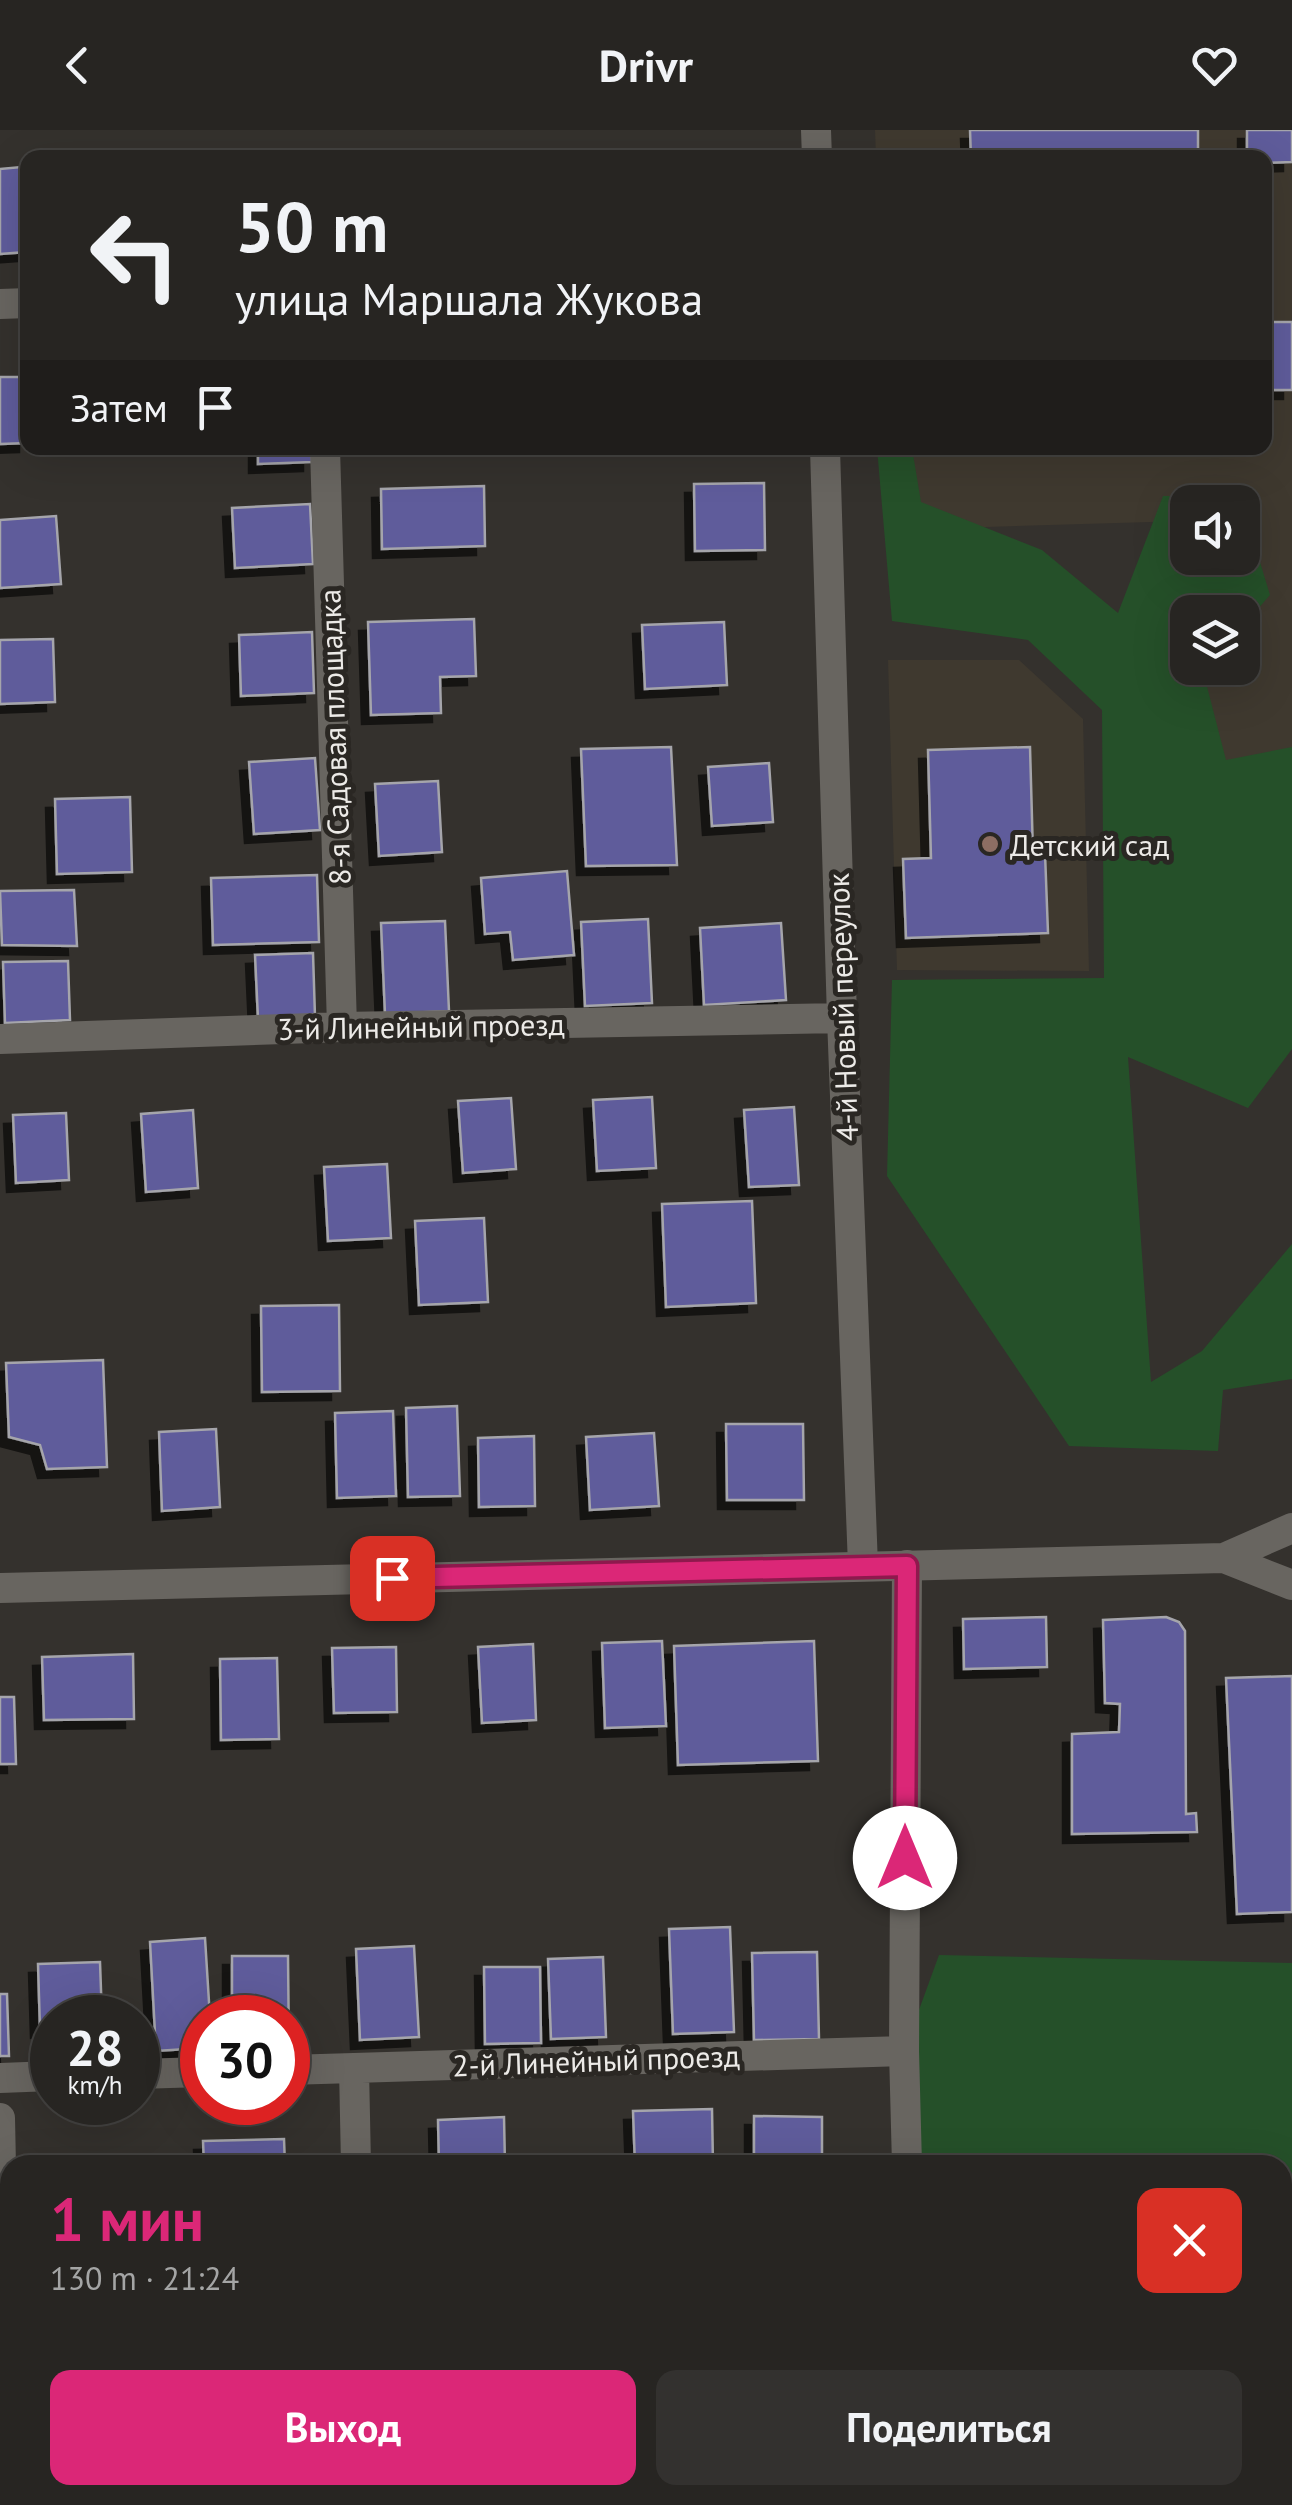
<!DOCTYPE html>
<html lang="ru">
<meta charset="utf-8">
<style>
:root{--surface:#272522;--page:#33312f;--text:#f1f3f6;--muted:#a4a5a5;--line:#434240;--accent:#db2777}
body{margin:0;font-family:"PT Sans",sans-serif;background:var(--page);color:var(--text);height:100vh;display:flex;flex-direction:column;font-size:38px;white-space:nowrap}
*{box-sizing:border-box;margin:0}
p{font-size:32px;color:var(--muted)}
.icon{flex:none;width:55px;height:55px;fill:none;stroke:currentColor;stroke-width:2;stroke-linecap:round;stroke-linejoin:round}
.map{position:relative;flex:1;overflow:hidden}
.details{position:absolute;left:0px;top:2025px;width:1292px;height:350px;display:flex;flex-direction:column;background:var(--surface);border-radius:30px 30px 0 0;box-shadow:0 10px 40px #0002,0 0 0 2px var(--line)}
.details>*{flex:none}
.hud{position:absolute;left:20px;top:20px;width:1252px;height:305px;border-radius:20px;box-shadow:0 10px 40px #0002,0 0 0 2px var(--line);background:#272522;color:var(--text);overflow:hidden}
.controls{position:absolute;left:1170px;top:355px;display:grid;gap:20px}
.controls a{display:grid;place-items:center;width:90px;height:90px;border-radius:20px;background:var(--surface);box-shadow:0 10px 40px #0002,0 0 0 2px var(--line);font-size:50px}
.speed{position:absolute;left:30px;top:1865px;display:flex;gap:20px;font-size:50px;font-weight:700;text-align:center}
.speed>*{display:grid;place-content:center;width:130px;height:130px;border-radius:50%;background:var(--surface);box-shadow:0 10px 40px #0002,0 0 0 2px var(--line);line-height:1}
.speed small{font-size:25px;font-weight:400}
.speed .limit{border:15px solid #d22;background:#fff;color:#111}
.pin{position:absolute;display:grid;place-items:center;width:85px;height:85px;color:#fff;margin:-42px;border-radius:20px;box-shadow:0 5px 15px #0006}
.me{position:absolute;width:110px;margin:-55px;rotate:0deg;stroke-linejoin:round;filter:drop-shadow(0 0 8px #0008)}
.turn{display:flex;align-items:center;gap:35px;height:210px;padding:0 50px;font-size:45px}
.turn .icon{width:130px;height:130px;stroke-width:2.5}
.turn b{display:block;font-size:70px;line-height:85px}
.then{display:flex;align-items:center;height:95px;padding:0 50px;background:#0003;gap:20px;font-size:38px}
.round{display:grid;place-items:center;flex:none;width:105px;height:105px;border-radius:20px;background:var(--page)}
.overview{display:flex;align-items:center;justify-content:space-between;height:170px;padding:0 50px}
h1{font-size:60px;font-weight:600;line-height:75px;color:var(--accent)}
.action{display:flex;gap:20px;margin-top:auto;padding:20px 50px}
.action a{flex:1;height:115px;border-radius:20px;background:var(--accent);color:#fff;font-size:40px;font-weight:600;line-height:115px;text-align:center}
.action a+a{background:var(--page);color:var(--text)}
header{display:flex;justify-content:space-between;align-items:center;height:130px;padding:0 50px;background:var(--surface);font-size:45px;font-weight:600}
.map>svg:first-child{display:block}
.built{fill:#3f392f;fill-rule:evenodd}
.green{fill:#255029}
.building{fill:#5f5b9b;stroke:#a5a5ab;stroke-width:2.5;filter:url(#shadow)}
.lines{fill:none;stroke-linecap:round;stroke-linejoin:round}
.street{stroke:#686560;stroke-width:30}
.secondary{stroke:#686560;stroke-width:30}
.route-casing{stroke:#8e194d;stroke-width:25}
.route{stroke:#db2777;stroke-width:18}
.education-dot{fill:#8d6e63;stroke:#2a2723;stroke-width:4}
.labels{text-anchor:middle;dominant-baseline:central;stroke-width:10;stroke-linejoin:round;paint-order:stroke}
.street-label{font-size:30px;fill:#eceae7;stroke:#2a2723}
.poi-label{font-size:30px;fill:#eceae7;stroke:#2a2723;text-anchor:start}
</style>
<header><svg class="icon" aria-label="back" viewBox="0 0 24 24"><path d="M15 5l-7 7 7 7"/></svg>Drivr<svg class="icon" aria-label="heart" viewBox="0 0 24 24"><path d="M12 20l-8-8c-3-5 5-10 8-4 3-6 11-1 8 4z"/></svg></header>
<div class="map">
<svg width="1292" height="2375" viewBox="0 0 1292 2375">
<defs>
<filter id="shadow"><feDropShadow dx="-9" dy="9" stdDeviation="0" flood-color="#0009"/></filter>
</defs>
<rect width="100%" height="100%" fill="#34312d"/>
<path class="built" d="M875 0H1292V856L1188 538H1242V482H1188L1184 391 888 400 885 318H1265V28L876 27ZM1188 372H1242V428H1188Z
M888 530H1019L1083 589 1089 841 897 840Z"/>
<path class="green" d="M877 318H912L921 372 1042 420 1118 483 1163 366H1240L1242 372H1188V428H1242L1243 376 1270 465 1243 496 1242 482H1188V538H1206L1203 541 1226 630 1292 617V919L1248 978 1128 927 1151 1252 1202 1221 1292 1114V1249L1223 1260 1218 1321 1069 1316 887 1046 892 850 1104 848 1102 580 1028 510 892 491Z
M939 1825 1292 1833V2375H914V2365H1282V2035H907L904 1921Z"/>
<path class="building" d="M970 0H1198V28H971Z
M1247 0H1292V32L1265 33V28H1247Z
M21 37 26 122 0 124V39Z
M1265 192H1292V260H1265Z
M0 247H28V313L0 314Z
M258 318H312V332L258 334Z
M764 353 765 420 695 421 694 354Z
M484 356 485 416 382 419 381 359Z
M310 374 313 434 235 438 232 378Z
M56 386 61 454 0 458V390Z
M474 489 476 546 440 547 441 583 371 585 368 492Z
M724 492 727 555 645 559 642 495Z
M312 502 314 563 241 566 239 505Z
M53 509 55 572 0 574V510Z
M671 617 677 735 586 736 581 619Z
M1030 617 1033 724 1045 723 1048 803 906 808 903 729 931 728 928 620Z
M315 628 320 700 254 704 249 632Z
M769 633 773 692 712 696 708 637Z
M438 651 442 722 379 726 375 654Z
M130 667 132 742 57 744 55 669Z
M567 741 574 825 513 830 510 802 485 804 481 748Z
M317 745 319 812 213 815 211 748Z
M74 760 77 816 2 815 0 761Z
M648 789 652 873 585 876 581 792Z
M445 791 449 881 385 884 381 793Z
M781 793 786 870 704 875 700 798Z
M313 823 315 887 258 889 255 825Z
M68 831 70 890 5 893 3 832Z
M652 967 656 1038 597 1041 593 970Z
M511 968 516 1039 463 1043 458 971Z
M794 977 799 1055 749 1057 744 980Z
M193 980 198 1058 146 1062 141 984Z
M66 983 69 1050 16 1053 13 985Z
M387 1034 391 1108 328 1111 324 1037Z
M752 1071 756 1173 666 1177 662 1074Z
M484 1088 488 1172 419 1175 415 1091Z
M339 1175 340 1261 262 1262 261 1176Z
M103 1230 107 1337 47 1339 40 1315 9 1307 6 1233Z
M457 1276 460 1366 408 1367 406 1278Z
M393 1281 396 1366 337 1368 335 1283Z
M726 1294H803L804 1370H727Z
M216 1299 220 1377 162 1381 159 1302Z
M654 1303 659 1376 590 1380 586 1307Z
M534 1306 535 1376 479 1377 478 1308Z
M1046 1487 1047 1537 964 1539 963 1489Z
M1166 1487 1179 1492 1185 1501 1186 1684 1196 1683 1197 1702 1072 1704V1604L1119 1602 1120 1574 1105 1573 1103 1490Z
M662 1511 666 1596 605 1598 602 1513Z
M814 1511 818 1631 678 1635 674 1516Z
M533 1514 536 1590 482 1593 478 1517Z
M396 1517 397 1582 334 1583 332 1518Z
M133 1524 134 1589 44 1590 42 1527Z
M277 1528 279 1609 221 1610 220 1529Z
M1292 1546V1782L1237 1784 1226 1548Z
M0 1567H14L16 1634H0Z
M730 1797 734 1902 673 1904 669 1799Z
M205 1808 210 1888H202V1918L156 1921 150 1812Z
M414 1816 419 1907 360 1910 356 1819Z
M817 1822 819 1909 754 1910 752 1823Z
M232 1826H288L289 1919 288 1888H232Z
M603 1827 606 1907 551 1909 548 1829Z
M100 1832 102 1888H52V1898L40 1899 38 1834Z
M484 1837H540L541 1913 485 1914Z
M0 1864H7L9 1926H0Z
M712 1979 713 2035H635L633 1981Z
M754 1986 822 1987V2035H754Z
M504 1987 505 2035H439L438 1990Z
M284 2009 285 2035H204L203 2011Z
M213 2365H294L295 2375H213Z
M434 2365H510V2375H434Z
M681 2365H780V2373L681 2375Z"/>
<g class="lines">
<path class="street" d="M816 0 817 28
M0 174 28 173
M325 318 342 897
M825 318 842 888 863 1436
M0 909 342 897 842 888
M354 1938 356 2035
M288 1940 904 1921
M138 1944 202 1942
M0 1948 52 1946
M0 1988 8 2375
M907 2035 904 1921 907 1435
M362 2365V2375
M914 2365V2375"/>
<path class="secondary" d="M1224 1428 1292 1455
M0 1458 1224 1428 1292 1398"/>
</g>
<g class="lines">
<defs>
<path id="route" d="M392 1448 907 1436 905 1728"/>
</defs>
<use href="#route" class="route-casing"/>
<use href="#route" class="route"/>
</g>
<circle class="education-dot" cx="990" cy="714" r="10"/>
<g class="labels">
<g class="street-label">
<text transform="translate(334 607) rotate(-92)">8-я Садовая площадка</text>
<text transform="translate(842 877) rotate(-92)">4-й Новый переулок</text>
<text transform="translate(421 896) rotate(-1)">3-й Линейный проезд</text>
<text transform="translate(596 1930) rotate(-2)">2-й Линейный проезд</text>
</g>
<g class="poi-label">
<text x="1010" y="714">Детский сад</text>
</g>
</g>
</svg>
<div class="controls">
<a><svg class="icon" aria-label="sound" viewBox="0 0 24 24"><path d="M4 9h4l5-4v14l-5-4H4zM17 9q2 3 0 6"/></svg></a>
<a><svg class="icon" aria-label="layers" viewBox="0 0 24 24"><path d="M12 4l9 5-9 5-9-5zM3 14l9 5 9-5"/></svg></a>
</div>
<div class="speed"><div>28<small>km/h</small></div><div class="limit">30</div></div>
<div class="pin" style="left:392px;top:1448px;background:#d93025"><svg class="icon" aria-label="arrive" viewBox="0 0 24 24"><path d="M6 21V4h12l-3 4 3 4H6"/></svg></div>
<svg class="me" style="left:905px;top:1728px" viewBox="-20 -20 40 40"><circle r="19" fill="#fff"/><path d="M0-13L10 11 0 6-10 11z" fill="#db2777"/></svg>
<div class="hud">
<div class="turn"><svg class="icon" aria-label="left" viewBox="0 0 24 24"><path d="M17 20v-9H6M10 6l-5 5 5 5"/></svg><div><b>50 m</b>улица Маршала Жукова</div></div>
<div class="then">Затем<svg class="icon" aria-label="arrive" viewBox="0 0 24 24"><path d="M6 21V4h12l-3 4 3 4H6"/></svg></div>
</div>
<section class="details">
<div class="overview"><div><h1>1 мин</h1><p>130 m · 21:24</p></div><a class="round" style="background:#d93025;color:#fff"><svg class="icon" aria-label="close" viewBox="0 0 24 24"><path d="M6 6l12 12M18 6L6 18"/></svg></a></div>
<div class="action"><a>Выход</a><a>Поделиться</a></div>
</section>
</div>
